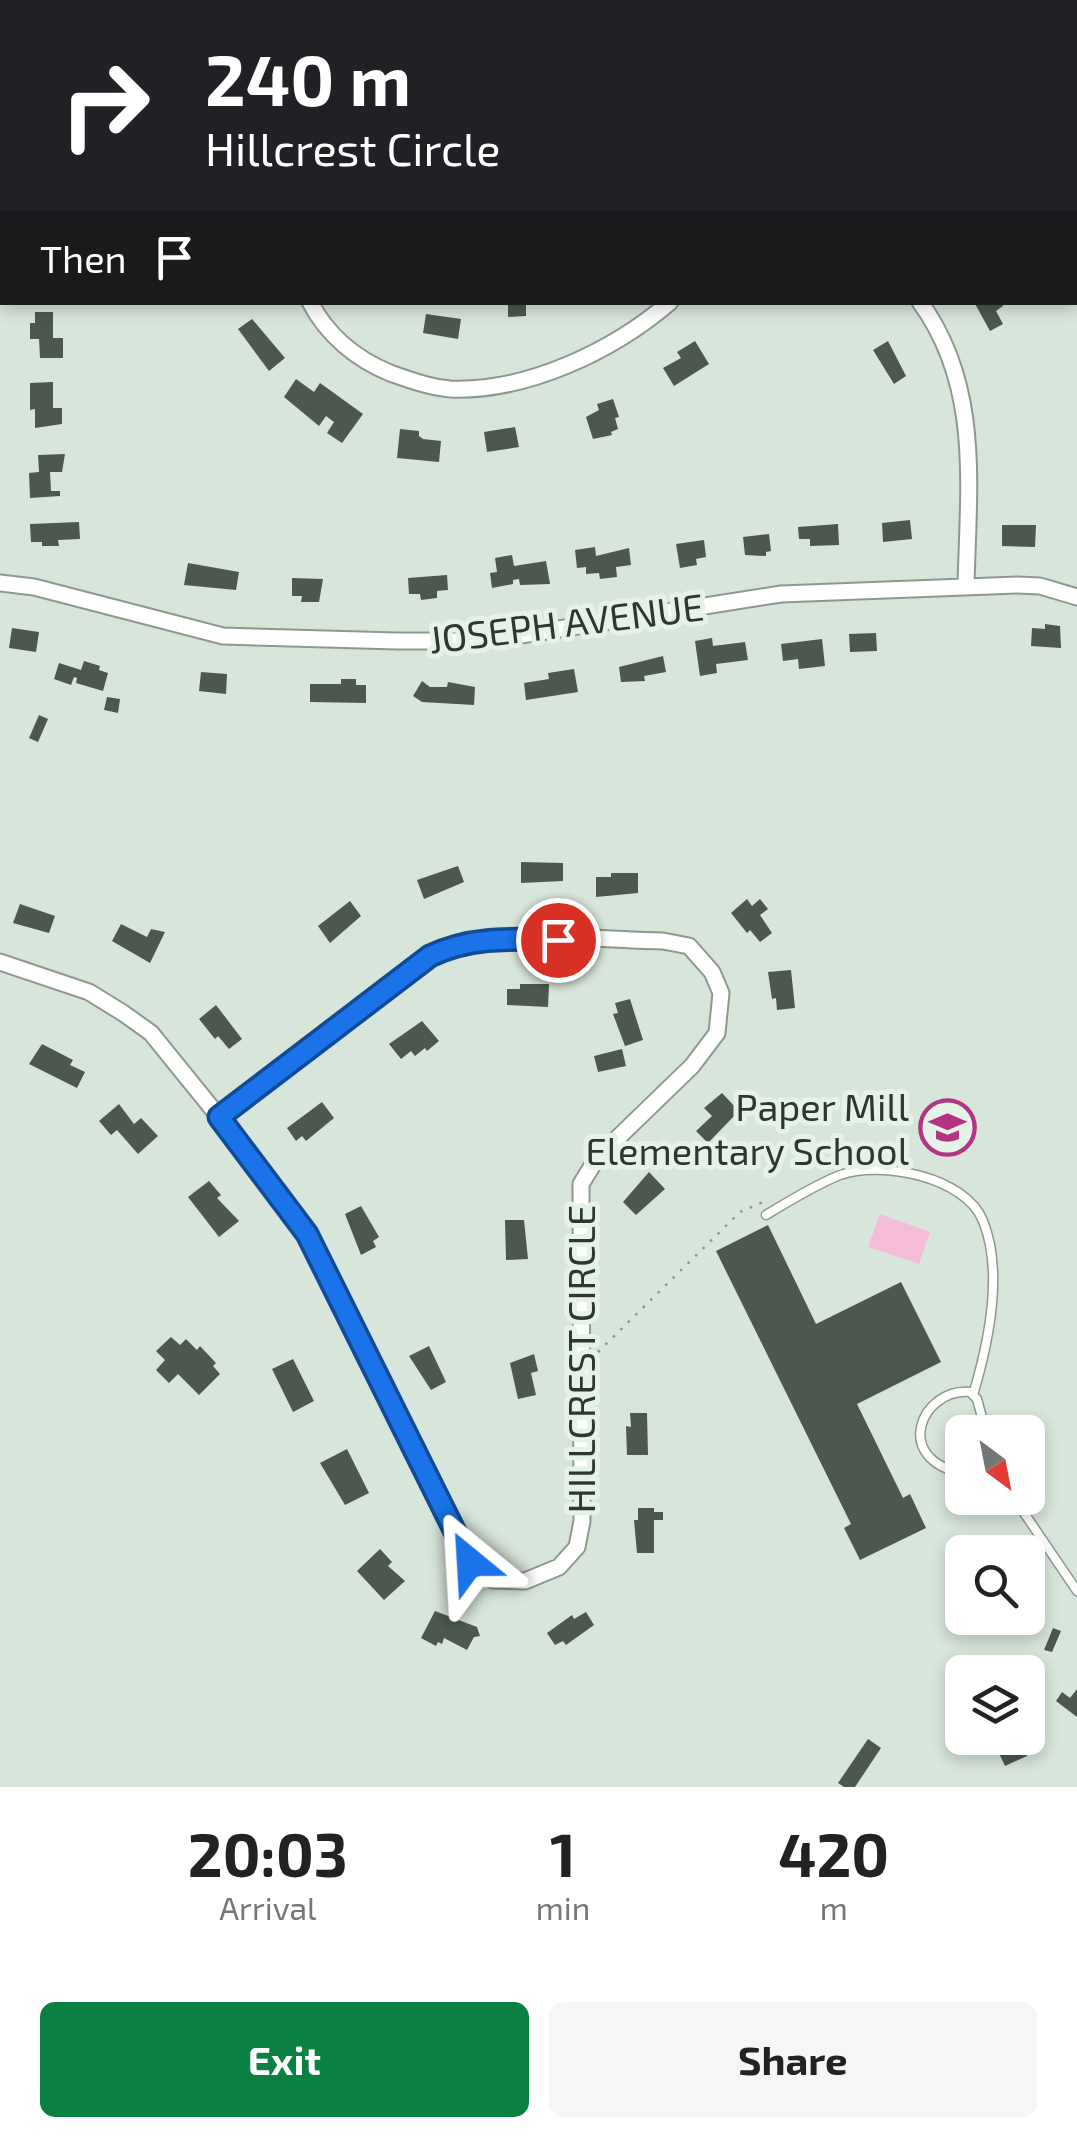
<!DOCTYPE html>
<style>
:root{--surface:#fff;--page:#f6f6f6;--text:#222;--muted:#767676;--accent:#0b8043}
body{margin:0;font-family:"Exo 2",sans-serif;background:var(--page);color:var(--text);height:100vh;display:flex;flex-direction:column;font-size:38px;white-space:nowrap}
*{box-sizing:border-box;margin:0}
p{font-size:32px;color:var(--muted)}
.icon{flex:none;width:55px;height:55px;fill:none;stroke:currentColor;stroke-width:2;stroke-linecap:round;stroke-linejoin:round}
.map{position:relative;height:1787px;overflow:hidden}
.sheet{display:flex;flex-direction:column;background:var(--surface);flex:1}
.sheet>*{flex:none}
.banner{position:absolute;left:0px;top:0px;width:1078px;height:305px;box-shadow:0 5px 15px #0003;background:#202124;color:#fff;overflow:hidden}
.needle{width:65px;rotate:148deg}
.tools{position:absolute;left:945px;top:1415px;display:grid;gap:20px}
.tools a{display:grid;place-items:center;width:100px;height:100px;border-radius:15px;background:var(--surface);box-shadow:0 5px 15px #0003;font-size:50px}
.pin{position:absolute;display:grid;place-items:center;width:85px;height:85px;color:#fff;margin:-42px;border:5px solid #fff;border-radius:50%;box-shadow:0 2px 10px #0007}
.me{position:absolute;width:110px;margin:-55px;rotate:333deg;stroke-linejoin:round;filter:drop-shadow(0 0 8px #0008)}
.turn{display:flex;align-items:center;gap:35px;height:210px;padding:0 40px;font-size:45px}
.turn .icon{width:130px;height:130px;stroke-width:2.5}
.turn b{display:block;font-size:70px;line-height:85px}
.then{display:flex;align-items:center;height:95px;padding:0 40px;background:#0003;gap:20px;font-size:38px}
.eta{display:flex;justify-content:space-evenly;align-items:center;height:170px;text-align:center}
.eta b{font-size:60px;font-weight:700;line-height:70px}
.primary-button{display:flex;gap:20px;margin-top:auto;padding:20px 40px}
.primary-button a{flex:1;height:115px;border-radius:15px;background:var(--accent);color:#fff;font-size:40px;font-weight:700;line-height:115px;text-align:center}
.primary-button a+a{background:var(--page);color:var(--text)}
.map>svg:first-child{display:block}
.green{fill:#f4bcd8}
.building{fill:#4c574e}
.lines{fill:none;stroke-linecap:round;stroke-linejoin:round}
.service-casing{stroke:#8d998f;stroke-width:11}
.minor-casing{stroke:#8d998f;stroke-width:19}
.path{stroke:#8c968e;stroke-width:2.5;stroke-dasharray:2.5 8;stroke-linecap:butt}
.service{stroke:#fff;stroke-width:8}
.minor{stroke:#fff;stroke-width:15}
.route-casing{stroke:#114b97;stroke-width:25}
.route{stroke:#1a73e8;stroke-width:18}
.labels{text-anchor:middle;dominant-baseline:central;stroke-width:10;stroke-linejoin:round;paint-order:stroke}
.street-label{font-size:38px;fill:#303531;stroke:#e5f2e7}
.poi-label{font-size:38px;fill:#303531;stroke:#e5f2e7;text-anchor:end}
</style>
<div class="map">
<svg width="1077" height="1787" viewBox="0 0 1077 1787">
<rect width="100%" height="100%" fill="#d8e5da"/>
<path class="green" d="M880 1214 930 1232 919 1264 868 1247Z"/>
<path class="building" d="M508 302H526V316L508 317Z
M974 302H1001L1003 306 996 311 1003 324 990 331Z
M35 312H53V338H63V358H40L39 339H30V323H35Z
M426 314 461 319 458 339 423 333Z
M252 319 285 358 269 371 238 329Z
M695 341 709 364 674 386 663 368 681 358 677 352Z
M888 341 906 376 894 384 873 350Z
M296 379 314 392 320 383 363 414 342 443 327 433 334 422 326 416 319 426 284 397Z
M53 382V408H62V424L35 428V409L30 410V383Z
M613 399 619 417 615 418 618 429 611 432 612 435 593 439 586 417 599 410 597 404Z
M515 427 519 447 487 452 484 432Z
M400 429 419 431V436L423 439 441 441 439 462 397 458Z
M65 454 62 472H50L51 491H60V496L30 498 29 473 39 472 38 455Z
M910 520 912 539 883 542 882 523Z
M79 522 80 539 58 540 59 546H42V542H31L30 524Z
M838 524 839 545 810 546V539H799L798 527Z
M1002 525H1036L1035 547 1002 546Z
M769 534 771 551 766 552V556L745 555 743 537Z
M704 540 706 557 696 559 697 565 680 568 676 544Z
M595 547 596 556 629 548 631 565 616 567 617 577 600 579 599 573 586 574V567L577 568 575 550Z
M512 555 514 566 546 561 550 584 520 585 519 579 513 580V584L492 588 490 573 497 572 495 558Z
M188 563 239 572 236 590 184 585Z
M447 575 448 590 437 591V598L421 600 420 594H409L408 578Z
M292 578 323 579 319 602H301L302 596H292Z
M1045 624 1060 626 1061 648 1031 646 1032 628 1045 629Z
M12 628 39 632 36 652 9 648Z
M876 633 877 651 850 652 849 634Z
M712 638 713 646 745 642 748 660 716 664 717 673 700 676 695 641Z
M822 639 825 666 799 669 798 659 783 661 781 644Z
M663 656 666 672 644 676 645 681 621 682 619 667Z
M84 661 100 666 99 670 108 673 103 691 76 683 77 678 74 677 71 685 54 679 59 663 81 670Z
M574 669 578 692 526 700 524 683 549 679 548 673Z
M201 672 227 674 226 694 199 691Z
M341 679H356V685H366V703L310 702V684H341Z
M422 681 430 687H447L448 682 475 687 474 705 422 702 413 696Z
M107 697 120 699 118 713 104 710Z
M39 715 48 719 38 742 29 738Z
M521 862 563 863V881L521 883Z
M458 866 464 882 424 899 417 880Z
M611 873H638V893L596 897V877H611Z
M747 899 752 906 760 899 768 909 760 915 772 933 760 942 750 930 747 933 731 913Z
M350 901 361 916 330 943 318 926Z
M20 904 55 916 49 933 13 923Z
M121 924 147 937 151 929 165 932 150 963 112 941Z
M791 970 795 1008 777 1010 776 998 772 999 768 972Z
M520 984H549L548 1007 507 1005V989H520Z
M630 999 643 1040 625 1046 613 1014 618 1013 615 1003Z
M216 1005 242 1039 229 1049 218 1036 215 1039 199 1019Z
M422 1021 439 1041 427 1051 425 1048 415 1056 411 1051 401 1059 389 1044Z
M42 1044 73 1060 70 1065 85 1072 77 1088 29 1064Z
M622 1049 626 1066 598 1072 594 1056Z
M722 1093 739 1111 708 1143 696 1131 712 1116 704 1108Z
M322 1102 334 1118 306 1141 302 1136 296 1141 287 1128Z
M119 1104 134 1124 141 1118 158 1136 138 1154 117 1130 111 1135 99 1121Z
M649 1172 665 1189 636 1215 623 1202Z
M209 1181 221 1195 217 1198 239 1221 219 1237 188 1197Z
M361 1206 379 1237 373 1241 376 1247 361 1255 345 1214Z
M505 1220H524L528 1259 506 1260Z
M768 1225 816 1324 901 1282 941 1362 857 1404 903 1498 910 1494 926 1528 860 1560 844 1528 851 1524 716 1251Z
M171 1337 180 1345 186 1339 197 1350 200 1346 216 1363 213 1366 220 1374 199 1395 178 1374 169 1383 156 1370 165 1360 156 1351Z
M429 1346 446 1382 431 1390 409 1356Z
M534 1354 538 1371 531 1373 536 1395 518 1399 510 1363Z
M293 1359 314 1401 293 1412 272 1369Z
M630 1413H647L648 1455H627L626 1426 631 1427Z
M347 1449 369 1493 345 1505 320 1463Z
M638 1508H654V1512H663V1520H654V1553H637L634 1520H638Z
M380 1549 392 1562 388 1566 405 1581 384 1600 357 1571Z
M435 1611 477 1627 480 1636 474 1637 467 1650 444 1638 442 1644 438 1642 436 1646 421 1638Z
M586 1612 594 1625 566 1645 563 1641 555 1645 547 1633 572 1615 574 1619Z
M1053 1628 1061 1631 1052 1652 1044 1650Z
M1077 1689V1717L1056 1701 1062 1692 1070 1698Z
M868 1739 881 1748 855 1787H844L838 1783Z
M1020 1739 1027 1756 1005 1766 997 1749Z"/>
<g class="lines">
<defs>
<path id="service" d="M766 1215C789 1201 815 1185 840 1175 881 1160 966 1177 983 1221 1004 1272 988 1345 973 1395
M962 1473C892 1459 921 1388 970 1392L977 1399 986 1432
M1014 1498 1077 1591"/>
<path id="minor" d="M1075 97 1077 96
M310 302C327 335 356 359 390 373 410 380 429 387 450 389 527 392 613 351 670 302
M920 302C982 387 968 488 966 587
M0 583 34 587 223 636 397 641H467L521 635 781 594 1017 585 1040 586 1077 597
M0 962 89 992 123 1013 151 1033 219 1117 307 1234 470 1562 493 1580 525 1581 559 1567 577 1547 582 1521 581 1184 597 1158 692 1066 717 1033 721 993 712 972 689 946 663 941C595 940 490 927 430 956L219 1117"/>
</defs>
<use href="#service" class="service-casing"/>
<use href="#minor" class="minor-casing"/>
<path class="path" d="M598 1352 740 1212 761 1203 762 1207"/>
<use href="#service" class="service"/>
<use href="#minor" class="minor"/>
</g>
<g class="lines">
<defs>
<path id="route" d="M470 1562 307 1234 219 1117 430 956C471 936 513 939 558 940"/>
</defs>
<use href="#route" class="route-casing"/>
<use href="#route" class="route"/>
</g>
<defs>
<symbol id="school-ring" viewBox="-11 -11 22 22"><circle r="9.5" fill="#e5f2e7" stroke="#b23482" stroke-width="1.5"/><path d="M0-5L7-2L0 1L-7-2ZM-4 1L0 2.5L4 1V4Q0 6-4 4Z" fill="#b23482"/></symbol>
</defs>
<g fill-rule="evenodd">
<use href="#school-ring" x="916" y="1096" width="63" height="63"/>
</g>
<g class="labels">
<g class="street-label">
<text transform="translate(566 622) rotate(-7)">JOSEPH AVENUE</text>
<text transform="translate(580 1359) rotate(-90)">HILLCREST CIRCLE</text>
</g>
<g class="poi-label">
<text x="909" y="1106">Paper Mill<tspan x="909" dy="44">Elementary School</tspan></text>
</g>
</g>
</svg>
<div class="tools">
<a><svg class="needle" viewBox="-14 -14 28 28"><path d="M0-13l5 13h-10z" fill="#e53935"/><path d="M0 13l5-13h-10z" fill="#767676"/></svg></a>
<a><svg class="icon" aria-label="search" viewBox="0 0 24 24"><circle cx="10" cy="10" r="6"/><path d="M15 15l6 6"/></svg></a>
<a><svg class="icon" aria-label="layers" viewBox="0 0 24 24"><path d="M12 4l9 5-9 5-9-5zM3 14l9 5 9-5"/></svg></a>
</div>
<div class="pin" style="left:558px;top:940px;background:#d93025"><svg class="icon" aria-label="arrive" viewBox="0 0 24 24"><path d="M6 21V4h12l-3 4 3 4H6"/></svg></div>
<svg class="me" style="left:470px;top:1562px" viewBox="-20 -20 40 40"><path d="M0-17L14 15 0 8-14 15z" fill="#1a73e8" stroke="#fff" stroke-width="4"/></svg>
<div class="banner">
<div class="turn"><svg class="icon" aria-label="right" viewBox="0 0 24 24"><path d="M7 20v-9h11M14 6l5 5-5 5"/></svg><div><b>240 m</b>Hillcrest Circle</div></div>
<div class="then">Then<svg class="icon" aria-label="arrive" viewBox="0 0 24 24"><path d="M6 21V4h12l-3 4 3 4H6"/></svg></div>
</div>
</div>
<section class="sheet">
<div class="eta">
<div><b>20:03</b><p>Arrival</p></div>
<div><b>1</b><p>min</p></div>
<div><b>420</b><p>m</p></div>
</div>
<div class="primary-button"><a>Exit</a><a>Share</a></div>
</section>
